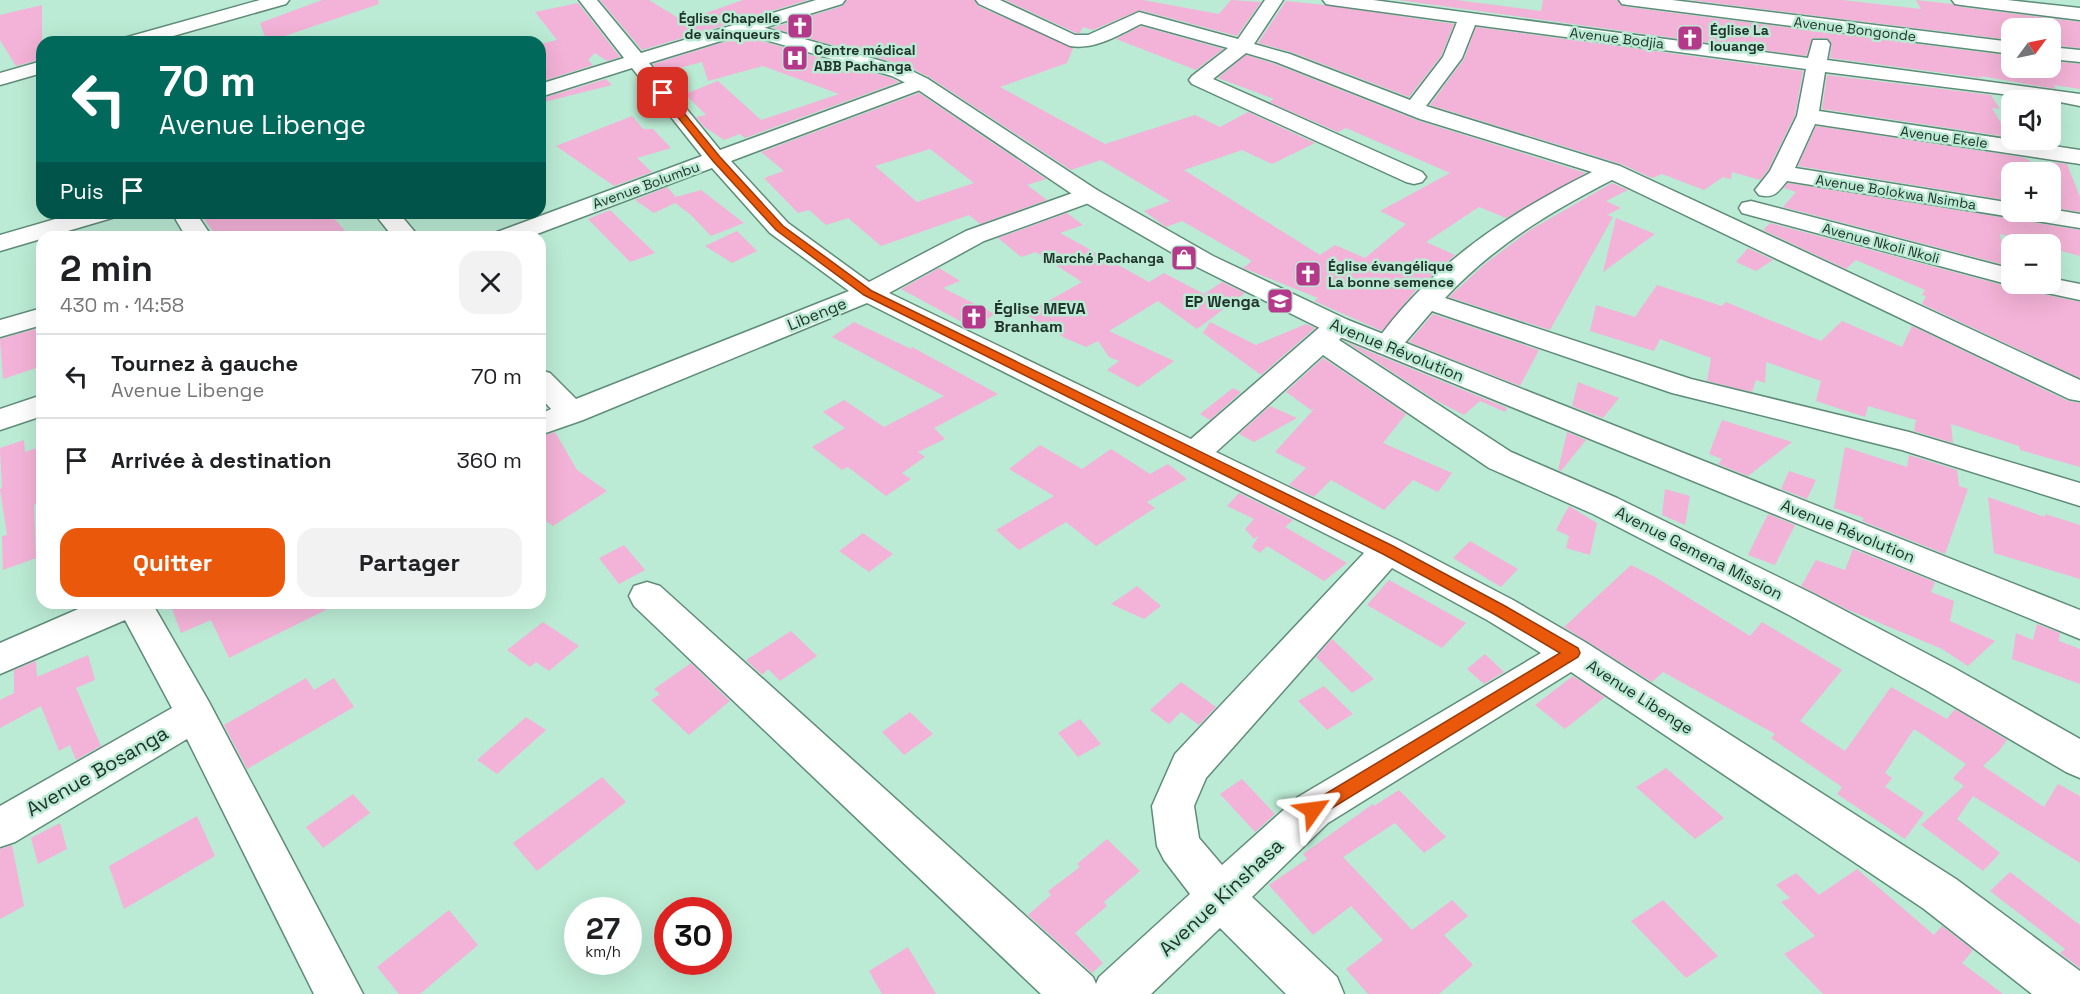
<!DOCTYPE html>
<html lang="fr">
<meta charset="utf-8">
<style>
:root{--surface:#fff;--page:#f2f2f2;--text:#202124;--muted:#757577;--line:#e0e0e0;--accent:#ea580c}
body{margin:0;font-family:"Space Grotesk",sans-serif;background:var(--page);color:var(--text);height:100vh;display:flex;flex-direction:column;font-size:22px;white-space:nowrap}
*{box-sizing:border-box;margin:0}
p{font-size:20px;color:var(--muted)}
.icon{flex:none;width:33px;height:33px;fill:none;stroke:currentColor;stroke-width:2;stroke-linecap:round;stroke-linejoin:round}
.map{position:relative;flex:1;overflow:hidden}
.side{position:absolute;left:36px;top:231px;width:510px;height:378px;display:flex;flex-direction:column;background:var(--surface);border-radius:18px;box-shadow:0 6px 24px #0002}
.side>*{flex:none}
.banner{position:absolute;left:36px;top:36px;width:510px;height:183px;border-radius:18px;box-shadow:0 6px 24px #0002;background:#00695c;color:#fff;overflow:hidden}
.needle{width:39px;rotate:57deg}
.tools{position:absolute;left:2001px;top:18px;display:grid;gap:12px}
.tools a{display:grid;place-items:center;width:60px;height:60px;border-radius:12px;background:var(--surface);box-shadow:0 6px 24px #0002;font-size:30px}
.speed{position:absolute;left:564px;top:897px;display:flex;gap:12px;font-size:30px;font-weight:700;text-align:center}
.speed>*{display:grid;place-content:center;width:78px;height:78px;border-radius:50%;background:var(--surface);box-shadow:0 6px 24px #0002;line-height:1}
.speed small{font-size:15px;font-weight:400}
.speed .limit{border:9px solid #d22;background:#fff;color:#111}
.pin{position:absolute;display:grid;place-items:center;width:51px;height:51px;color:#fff;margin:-26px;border-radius:12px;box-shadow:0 3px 9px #0006}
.me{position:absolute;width:66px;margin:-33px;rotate:59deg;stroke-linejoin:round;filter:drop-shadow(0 0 4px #0008)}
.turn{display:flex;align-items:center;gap:21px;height:126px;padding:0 24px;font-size:27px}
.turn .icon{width:78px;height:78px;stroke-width:2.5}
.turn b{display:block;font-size:42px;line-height:51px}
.then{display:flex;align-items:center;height:57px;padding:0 24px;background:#0003;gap:12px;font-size:22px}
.round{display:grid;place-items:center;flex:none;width:63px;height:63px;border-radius:18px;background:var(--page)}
.overview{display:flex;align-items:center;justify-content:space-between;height:102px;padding:0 24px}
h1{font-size:36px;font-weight:600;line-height:45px}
.primary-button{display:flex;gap:12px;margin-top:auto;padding:12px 24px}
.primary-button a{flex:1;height:69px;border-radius:18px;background:var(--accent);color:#fff;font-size:24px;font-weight:600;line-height:69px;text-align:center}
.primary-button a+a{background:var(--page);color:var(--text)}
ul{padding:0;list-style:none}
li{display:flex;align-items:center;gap:18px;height:84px;padding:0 24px;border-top:2px solid var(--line)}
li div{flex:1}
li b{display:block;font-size:22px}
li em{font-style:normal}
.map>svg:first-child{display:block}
.building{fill:#f3b2d7;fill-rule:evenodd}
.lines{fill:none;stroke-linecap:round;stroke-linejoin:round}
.minor-casing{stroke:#5f8c78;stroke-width:3}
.tertiary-casing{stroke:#5f8c78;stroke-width:3}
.minor{fill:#fff;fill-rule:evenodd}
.tertiary{fill:#fff;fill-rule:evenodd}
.route{fill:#ea580c;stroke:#983908;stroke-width:1.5}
.labels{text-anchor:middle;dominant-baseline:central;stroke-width:5;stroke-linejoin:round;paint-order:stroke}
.far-poi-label{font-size:14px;font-weight:bold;fill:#21342b;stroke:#bbebd4;text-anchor:start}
.far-street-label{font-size:14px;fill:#21342b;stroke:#bbebd4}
.poi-label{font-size:16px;font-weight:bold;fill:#21342b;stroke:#bbebd4;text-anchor:end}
.street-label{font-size:16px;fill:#21342b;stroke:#bbebd4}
.near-street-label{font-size:20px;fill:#21342b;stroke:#bbebd4}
</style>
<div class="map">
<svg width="2080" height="994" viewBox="0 0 2080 994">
<rect width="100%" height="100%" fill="#bbebd4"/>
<path class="building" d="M322 0H378L379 4 267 42 260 23Z
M600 0H649L683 21 743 0H808L642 50Z
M847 0H974L978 6 1073 48 1067 63 1000 87 1105 144 1195 115 1220 127 1248 112 1315 143 1272 164 1242 150 1184 170 1320 255 1335 245 1365 258 1406 224 1380 211 1450 173 1346 128 1338 132 1269 102 1274 99 1218 78 1246 55 1275 64 1419 121 1586 173 1506 218 1479 207 1426 242 1455 255 1416 290 1382 331 1314 301 1318 298 1243 268 1252 261 1182 221 1166 227 1144 211 1170 201 1101 160 1071 170 929 77 907 66 772 28 843 6Z
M1005 0H1143L1219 14 1231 0 1261 2 1237 36 1140 10 1093 30 1083 27 1080 33H1076Z
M1398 0H1456L1541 11 1543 0H1617L1620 5 1628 7 2012 56V68H2050V61L2080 64V89L2054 85 2056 89 1980 76 1982 78 1830 58 1832 44 1827 38H1812L1806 56Z
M1690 0H1842L1921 9 1916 0 1952 4 1961 7 2080 22V48L2050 45V28H2012V40Z
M1286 1 1324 5 1454 24 1441 56 1409 97 1291 52 1258 43Z
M578 3 620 57 607 61 595 53 588 60 593 65 540 82V44L557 40 535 12Z
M42 5V59L16 66 0 40V15Z
M1141 26 1223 49 1196 70 1116 39Z
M1476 27 1803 71 1795 115 1768 170 1760 180 1732 172 1731 179 1723 177 1704 190 1662 174 1652 178 1621 164 1430 105 1464 59Z
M744 36 891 78 899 82 745 138 740 134 724 140 703 126 696 117 706 115 685 94 718 81 761 120 839 94 763 66 708 81 702 62 660 73 653 64Z
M1827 75 1991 95 2000 109 1992 108 2009 137 1822 109Z
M606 79 612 85 540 103V99Z
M919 93 1046 179 1027 185 1047 200 980 224 969 215 881 246 848 218 826 225 809 210 798 213 764 178 784 171 761 152ZM930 149 974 183 917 202 875 166Z
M632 116 643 129H653L671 148 637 158 652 172 614 186 556 146Z
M1816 126 2021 157 2029 160 2037 172H2012V201L1798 166Z
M2050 162 2067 164 2080 197V212L2050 207Z
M1612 183 1628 190 1606 201 1621 208 1607 215 1613 217 1550 330 1449 297 1485 264 1530 230Z
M1788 183 2080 230V256L2050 248V244H2038L2000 234 2005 265 1783 207 1796 192 1784 188Z
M667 187 676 197 701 190 744 223 711 236 691 215 675 203 654 213 635 200Z
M610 210 655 253 630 262 588 219Z
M200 213H329L351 237H217Z
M1067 213 1083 225 1060 233 1149 282 1164 273 1204 294 1222 282 1245 293 1197 329 1158 301 1109 331 1174 361 1138 387 1107 370 1119 361 1109 357 1098 341 1086 347 1065 338 1025 314 1082 282 1036 252 1021 257 998 238Z
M1616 218 1655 234 1603 272Z
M1770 223 2002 285H2020L2028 287 2033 292 2080 302V378L1922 304 1926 296 1922 295 1925 290 1856 260 1846 269 1763 230Z
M737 231 757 251 732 263 705 246Z
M1748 248 1773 260 1756 271 1736 262Z
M939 268 960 281 943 288 995 314 973 328 901 289Z
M1657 285 1722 306 1726 302 1821 341 1842 321 1902 347 1912 326 2068 401 2080 403V467L2020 450 2019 446 1951 424 1953 443 1914 431 1916 420 1868 406 1865 417 1816 401 1821 381 1766 362 1765 383 1756 380 1752 392 1707 381 1711 358 1660 339 1654 351 1590 331 1596 305 1635 317Z
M1433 314 1539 350 1520 386 1409 342Z
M854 322 911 349 912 347 998 394 934 428 945 439 918 452 925 457 902 473 911 479 886 496 848 467 842 470 812 447 845 428 823 412 844 400 884 427 944 396 832 337Z
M1210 322 1256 345 1306 324 1315 328 1261 375 1203 333Z
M42 327V366L3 379 0 339Z
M1346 342 1507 408 1505 412 1480 401 1464 415 1437 401Z
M1323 358 1406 414 1383 443 1452 473 1438 492 1413 480 1384 510 1331 480 1314 497 1289 485 1306 468 1275 452 1314 409 1311 410 1286 392Z
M1578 382 1619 398 1603 418 1572 406Z
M1233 388 1241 392 1210 420 1200 414Z
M1270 406 1297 418 1254 442 1239 434Z
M1722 420 1792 442 1748 476 1718 464 1722 459 1709 454Z
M555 432 577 470 607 491 553 526 540 517V437Z
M1567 432 1586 440 1561 471 1558 470Z
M24 440 25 452 42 446V502L34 505 36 558 3 570 2 536 7 535 0 489 2 488 0 448Z
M1040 445 1082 469 1111 449 1150 474 1168 464 1187 479 1147 502 1155 508 1096 546 1066 522 1019 550 996 530 1054 496 1009 469Z
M1845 447 1907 467 1909 455 1957 470 1959 486 1968 489 1945 554 1862 521 1864 518 1834 508Z
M1789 471 1816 480 1807 499 1781 489Z
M1665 489 1690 496 1685 525 1662 515Z
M1239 493 1293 520 1285 527 1347 563 1324 581 1267 546 1260 553 1252 547 1259 535 1254 539 1245 529 1254 519 1227 506Z
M1988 497 2045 517V514L2080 525V579L1994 553Z
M1569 506 1597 523 1590 555 1566 548 1569 536 1556 530Z
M1768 514 1795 525 1775 565 1748 555Z
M863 533 893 554 869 572 839 551Z
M1470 541 1518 569 1501 587 1453 558Z
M624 545 645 570 619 584 599 558Z
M1853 549 1935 582 1931 592 1954 601 1950 621 1995 641 1968 666 1942 649 1846 609 1801 586 1816 560 1845 570Z
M1631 565 1657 578 1750 636 1762 622 1842 670 1800 721 1845 751 1891 687 1947 719 1955 709 2007 740 1999 751 1983 766 2044 807 2058 784 2080 796V863L1973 796 1957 819 2000 853 1983 871 1921 825 1964 786 1953 778 1966 764 1914 729 1885 773 1892 778 1885 787 1924 813 1905 839 1837 794 1842 787 1771 738 1775 734 1663 672 1652 682 1564 627Z
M1389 580 1466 623 1442 648 1367 605Z
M1137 586 1161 606 1144 619 1111 604Z
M170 603H340L229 658 211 620 181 633Z
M543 622 579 646 549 671 536 662 530 667 507 650Z
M2037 624 2060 633 2059 641 2080 649V684L2012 659 2016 633 2033 640Z
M791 631 817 656 780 681 768 669 762 675 746 660Z
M1332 639 1374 679 1352 693 1316 657Z
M1485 654 1504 672 1484 684 1467 669Z
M88 655 95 680 76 688 101 746 76 760 70 745 59 751 41 706 0 728V700L14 693V670L36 661 37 677Z
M691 663 730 701 689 735 651 700 660 694 654 689Z
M1573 676 1605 697 1565 729 1535 705Z
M306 678 314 690 334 678 354 707 247 769 224 725Z
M1181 682 1216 707 1199 725 1181 712 1169 724 1150 710Z
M1324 686 1353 714 1327 730 1298 701Z
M910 712 933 734 904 755 882 732Z
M526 717 546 730 497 774 477 760Z
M1080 719 1101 744 1078 757 1058 733Z
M1666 768 1724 818 1695 839 1636 787Z
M602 777 626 802 537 871 513 843Z
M1242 779 1275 814 1255 832 1220 794Z
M1399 790 1446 837 1424 853 1395 823 1343 857 1412 930 1452 900 1468 916 1444 935 1473 965 1439 994H1368L1346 969 1383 940 1351 906 1313 935 1269 885 1307 859 1303 854 1373 804 1374 806Z
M353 794 370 813 323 848 306 827Z
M197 816 215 856 124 909 109 866Z
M60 823 67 849 38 864 31 838Z
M1107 839 1140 871 1104 902 1107 906 1075 933 1103 963 1092 973 1028 915 1051 895 1048 891 1080 867 1077 864Z
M12 845 24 906 0 919V849Z
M1857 869 1934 935 1942 926 1973 950 1962 963 2003 994H1823L1784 954 1815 936 1781 902 1790 898 1776 885 1796 873 1819 895Z
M2010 872 2080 925V968L2060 953 2065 949 1990 891Z
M1663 900 1718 956 1686 978 1631 921Z
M449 910 478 945 420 994H399L377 967Z
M908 947 936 994H882L869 971Z"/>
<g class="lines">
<defs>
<path id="minor" d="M260 0H289L286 4 152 42H121L124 38Z
M579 0H597L641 53 816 0H845L842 4 649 63 720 150 914 79 921 77 928 79 931 83 928 87 731 161 788 223 869 282 966 231 1081 190 1089 188 1097 190 1101 195 1097 200 984 241 889 293 1191 439 1328 320 1338 318 1348 320 1352 326 1339 340 1511 452 1617 498 1815 595 1954 668 2080 739V778L2066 772 1926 690 1789 615 1593 514 1489 468 1323 355 1216 452 1400 541 1513 600 1585 642 1956 879 2080 971V994H2032L1924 909 1571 672 1328 823 1252 897 1337 977 1344 994H1286L1220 928 1151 994H1041L634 606 629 596 634 586 647 582 660 586 1093 977 1096 984 1099 977 1190 894 1164 860 1157 846 1152 806 1175 754 1364 553 867 303 583 420 540 435V414L551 409 540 397V370L550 373 576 399 849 291 770 233 712 168 529 237H493L497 232 702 156 632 68 540 97V84L624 58ZM1392 568 1487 620 1541 653 1298 797 1222 865 1199 838 1194 806 1206 778Z
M976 0H1000L1075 35H1088L1139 12 1238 39 1265 0H1283L1254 44 1290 54 1410 100 1443 57 1457 22 1332 5 1326 4 1323 0H1373L1808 58 1813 40H1827L1830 44 1827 60 2080 94V106L2050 100 1825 72 1819 111 2080 150V164L1815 124 1795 168 2012 203V212H2050V209L2080 214V228L1787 181C1778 192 1774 199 1759 195L1755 190 1770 171 1797 116 1806 69 1475 25 1462 58 1426 106 1620 166 2080 380V401L2069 399 1612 180C1548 213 1495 245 1445 298L1691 379 1909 432 2080 483V506L1902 450 1672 393 1432 311 1397 352 1387 355 1377 352 1373 346C1427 268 1507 214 1592 172L1420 119 1276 62 1246 53 1213 79 1422 172 1426 177 1422 182 1414 184 1406 182 1192 84 1189 80 1192 76 1228 48 1141 24C1118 35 1096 50 1070 46L979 4Z
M1619 0H1672L2012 42V54L1628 5 1622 4Z
M1952 0H2007L2080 8V20L1961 5 1955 4Z
M2050 47 2080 50V62L2050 59Z
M42 61V73L0 85V73Z
M1751 201 2012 269V284H2018L2003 283 1742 213 1739 208 1742 203Z
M76 213H115L112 218 0 251V235Z
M172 213H196L212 237H186Z
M374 213H399L419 237H393Z
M2050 278 2080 284V300L2033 290 2029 284H2050Z
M42 308V325L0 337V320Z
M42 395V416L0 430V409Z
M92 603H152L209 702 363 994H314L187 739 15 842 0 847V806L172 708 125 620 0 674V643Z"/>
<path id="tertiary" d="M741 21 906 68 928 79 1097 190 1213 256 1348 320 2080 610V639L1328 332 1195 266 1081 200 914 87 892 76 734 31 732 27 734 23Z"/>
</defs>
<use href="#minor" class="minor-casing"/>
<use href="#tertiary" class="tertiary-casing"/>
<use href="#minor" class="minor"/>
<use href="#tertiary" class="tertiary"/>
</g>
<path class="route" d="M660 91H666L720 157 783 226 872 291 1393 546 1505 606 1578 648 1580 653 1578 657 1319 816 1313 818 1307 816 1304 810 1307 805 1560 653 1494 614 1383 554 864 295 776 230 713 161 660 95Z"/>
<defs>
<symbol id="church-square" viewBox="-11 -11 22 22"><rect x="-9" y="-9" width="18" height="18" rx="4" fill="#b5398a" stroke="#bbebd4"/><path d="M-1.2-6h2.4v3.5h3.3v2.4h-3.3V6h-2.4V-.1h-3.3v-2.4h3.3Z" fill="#fff"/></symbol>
<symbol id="hospital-square" viewBox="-11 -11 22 22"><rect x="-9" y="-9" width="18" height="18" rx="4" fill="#b5398a" stroke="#bbebd4"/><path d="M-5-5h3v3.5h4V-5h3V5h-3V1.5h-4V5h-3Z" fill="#fff"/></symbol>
<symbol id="shop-square" viewBox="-11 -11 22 22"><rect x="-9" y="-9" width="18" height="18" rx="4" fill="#b5398a" stroke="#bbebd4"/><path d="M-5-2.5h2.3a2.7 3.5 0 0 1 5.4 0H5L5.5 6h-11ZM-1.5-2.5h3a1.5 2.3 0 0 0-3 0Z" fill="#fff"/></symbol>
<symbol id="school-square" viewBox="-11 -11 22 22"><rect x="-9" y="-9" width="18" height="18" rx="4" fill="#b5398a" stroke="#bbebd4"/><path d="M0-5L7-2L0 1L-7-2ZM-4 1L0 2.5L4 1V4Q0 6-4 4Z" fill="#fff"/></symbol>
</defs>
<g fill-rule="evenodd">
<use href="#church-square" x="785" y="11" width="30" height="30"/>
<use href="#church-square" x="1675" y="23" width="30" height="30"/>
<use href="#hospital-square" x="780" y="43" width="30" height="30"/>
<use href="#shop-square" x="1169" y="243" width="30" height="30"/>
<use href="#church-square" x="1293" y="259" width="30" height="30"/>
<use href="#school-square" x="1265" y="286" width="30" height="30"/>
<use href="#church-square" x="959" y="302" width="30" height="30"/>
</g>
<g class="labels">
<g class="far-poi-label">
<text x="780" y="18" text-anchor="end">Église Chapelle<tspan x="780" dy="16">de vainqueurs</tspan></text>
<text x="1710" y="30">Église La<tspan x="1710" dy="16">louange</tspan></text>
<text x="814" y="50">Centre médical<tspan x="814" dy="16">ABB Pachanga</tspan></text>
<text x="1164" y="258" text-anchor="end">Marché Pachanga</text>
<text x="1328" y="266">Église évangélique<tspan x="1328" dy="16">La bonne semence</tspan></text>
</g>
<g class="far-street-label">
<text transform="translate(1855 29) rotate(7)">Avenue Bongonde</text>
<text transform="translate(1617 38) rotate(7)">Avenue Bodjia</text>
<text transform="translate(1944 137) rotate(8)">Avenue Ekele</text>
<text transform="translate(646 185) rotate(-20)">Avenue Bolumbu</text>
<text transform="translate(1896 192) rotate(9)">Avenue Bolokwa Nsimba</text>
<text transform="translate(1881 243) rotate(15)">Avenue Nkoli Nkoli</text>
</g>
<g class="poi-label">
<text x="1260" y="301">EP Wenga</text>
<text x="994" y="308" text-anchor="start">Église MEVA<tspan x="994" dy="18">Branham</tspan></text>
</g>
<g class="street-label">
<text transform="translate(817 314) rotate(-22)">Libenge</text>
<text transform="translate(1397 350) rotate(22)">Avenue Révolution</text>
<text transform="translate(1848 531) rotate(22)">Avenue Révolution</text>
<text transform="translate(1699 553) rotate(27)">Avenue Gemena Mission</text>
<text transform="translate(1640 697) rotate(33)">Avenue Libenge</text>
</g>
<g class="near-street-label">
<text transform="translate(97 771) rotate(-30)">Avenue Bosanga</text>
<text transform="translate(1221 897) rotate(-43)">Avenue Kinshasa</text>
</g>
</g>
</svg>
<div class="tools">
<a><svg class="needle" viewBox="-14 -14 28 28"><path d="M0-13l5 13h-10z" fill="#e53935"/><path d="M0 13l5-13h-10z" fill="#757577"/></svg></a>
<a><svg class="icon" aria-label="sound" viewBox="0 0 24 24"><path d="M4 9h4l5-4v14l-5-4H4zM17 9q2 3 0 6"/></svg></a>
<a>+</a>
<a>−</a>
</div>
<div class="speed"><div>27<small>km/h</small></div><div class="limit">30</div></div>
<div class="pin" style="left:663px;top:93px;background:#d93025"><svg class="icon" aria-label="arrive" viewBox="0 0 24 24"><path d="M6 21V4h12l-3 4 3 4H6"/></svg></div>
<svg class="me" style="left:1313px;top:810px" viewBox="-20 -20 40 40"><path d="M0-17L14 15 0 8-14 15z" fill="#ea580c" stroke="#fff" stroke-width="4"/></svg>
<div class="banner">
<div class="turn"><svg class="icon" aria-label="left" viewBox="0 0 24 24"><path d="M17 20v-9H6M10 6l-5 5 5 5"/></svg><div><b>70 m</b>Avenue Libenge</div></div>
<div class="then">Puis<svg class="icon" aria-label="arrive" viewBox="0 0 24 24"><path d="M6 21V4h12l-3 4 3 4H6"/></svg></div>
</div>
<section class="side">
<div class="overview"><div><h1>2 min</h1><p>430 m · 14:58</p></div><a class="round"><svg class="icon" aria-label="close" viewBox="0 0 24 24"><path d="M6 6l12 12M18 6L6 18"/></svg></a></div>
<ul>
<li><svg class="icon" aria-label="left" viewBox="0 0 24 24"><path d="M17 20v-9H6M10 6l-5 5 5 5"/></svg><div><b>Tournez à gauche</b><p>Avenue Libenge</p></div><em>70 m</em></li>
<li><svg class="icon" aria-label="arrive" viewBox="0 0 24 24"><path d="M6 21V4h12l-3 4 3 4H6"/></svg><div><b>Arrivée à destination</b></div><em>360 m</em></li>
</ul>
<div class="primary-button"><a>Quitter</a><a>Partager</a></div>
</section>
</div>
